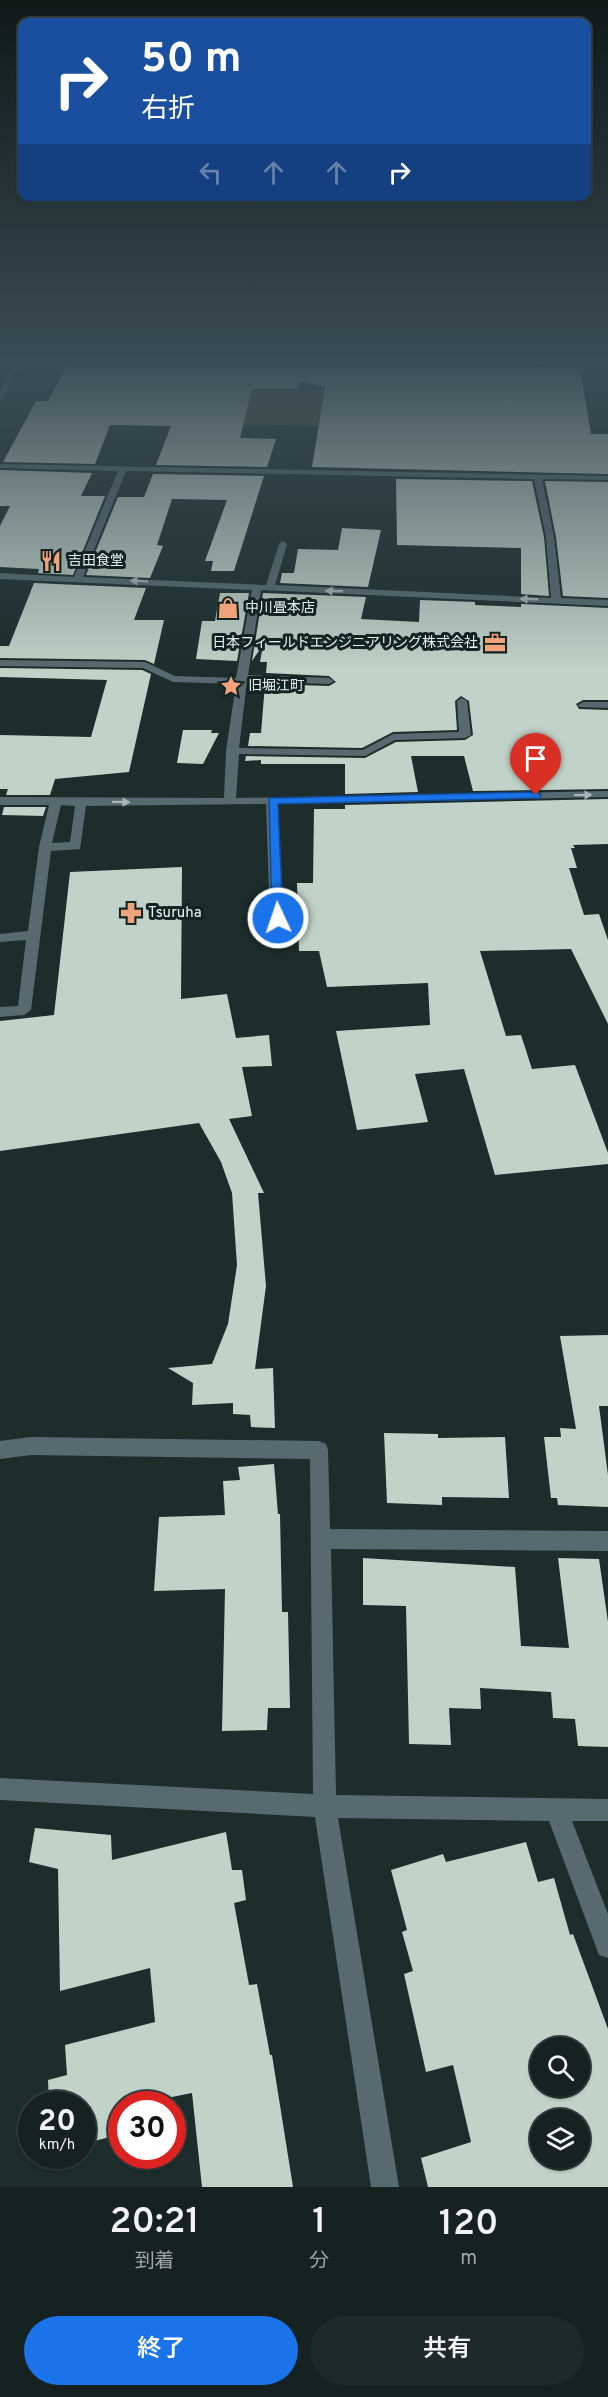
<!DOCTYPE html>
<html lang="ja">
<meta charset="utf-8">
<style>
:root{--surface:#152221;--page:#1e2a2a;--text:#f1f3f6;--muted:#9da4a5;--line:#343f3f;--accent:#1a73e8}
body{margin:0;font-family:Overpass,"Noto Sans JP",sans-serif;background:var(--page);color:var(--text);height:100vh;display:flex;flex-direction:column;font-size:22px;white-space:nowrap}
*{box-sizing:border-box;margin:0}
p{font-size:20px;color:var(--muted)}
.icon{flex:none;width:33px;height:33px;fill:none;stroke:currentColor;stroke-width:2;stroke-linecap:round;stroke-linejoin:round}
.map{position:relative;height:2187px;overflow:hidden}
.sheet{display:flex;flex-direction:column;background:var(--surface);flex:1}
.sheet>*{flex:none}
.banner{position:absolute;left:18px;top:18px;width:573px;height:183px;border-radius:12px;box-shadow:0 2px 4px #0004,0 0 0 2px var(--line);background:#1a4fa0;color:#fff;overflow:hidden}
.tools{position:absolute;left:530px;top:2037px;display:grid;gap:12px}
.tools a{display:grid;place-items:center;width:60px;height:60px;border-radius:50%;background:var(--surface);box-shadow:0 2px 4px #0004,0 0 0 2px var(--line);font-size:30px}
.speed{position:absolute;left:18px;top:2091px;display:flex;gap:12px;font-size:30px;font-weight:700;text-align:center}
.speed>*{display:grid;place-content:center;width:78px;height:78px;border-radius:50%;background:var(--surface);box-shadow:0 2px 4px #0004,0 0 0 2px var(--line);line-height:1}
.speed small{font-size:15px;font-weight:400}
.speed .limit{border:9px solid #d22;background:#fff;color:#111}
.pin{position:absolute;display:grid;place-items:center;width:51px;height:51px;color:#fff;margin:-62px -26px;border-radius:50% 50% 50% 0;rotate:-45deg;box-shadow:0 0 6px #0007}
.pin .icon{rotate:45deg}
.me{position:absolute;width:66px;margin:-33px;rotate:357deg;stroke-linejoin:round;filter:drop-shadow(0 0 4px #0008)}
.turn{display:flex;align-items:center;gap:21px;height:126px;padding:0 24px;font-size:27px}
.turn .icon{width:78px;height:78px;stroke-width:2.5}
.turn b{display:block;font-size:42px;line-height:51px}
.lanes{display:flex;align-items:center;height:57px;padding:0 24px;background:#0003;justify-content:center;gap:30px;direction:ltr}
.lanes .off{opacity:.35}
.eta{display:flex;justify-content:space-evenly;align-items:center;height:102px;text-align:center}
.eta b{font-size:36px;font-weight:600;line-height:42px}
.cta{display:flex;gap:12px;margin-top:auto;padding:12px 24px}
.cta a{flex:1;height:69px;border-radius:36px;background:var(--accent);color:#fff;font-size:24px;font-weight:600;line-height:69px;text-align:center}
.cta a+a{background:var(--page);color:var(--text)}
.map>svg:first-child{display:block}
.green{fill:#48553f}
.building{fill:#c1d2c8;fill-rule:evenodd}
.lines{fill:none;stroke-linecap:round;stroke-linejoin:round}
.minor{fill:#566a6f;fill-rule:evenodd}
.oneway{fill:#a6b5b6}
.route{fill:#1a73e8;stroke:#114b97;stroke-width:1.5}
.labels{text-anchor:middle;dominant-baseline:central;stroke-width:6;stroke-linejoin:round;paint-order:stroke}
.far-poi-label{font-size:14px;fill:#e8f3f1;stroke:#122322;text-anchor:start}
.poi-label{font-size:15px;fill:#e8f3f1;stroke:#122322;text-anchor:start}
</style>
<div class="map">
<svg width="608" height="2187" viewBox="0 0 608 2187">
<rect width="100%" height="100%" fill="#1c2d2c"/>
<path class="green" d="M249 390 340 392 337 426 244 425Z"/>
<path class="building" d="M67 365H499L580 368 591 434H608V474L312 467 325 387 300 381 298 389H252L240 438 276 439 267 467 156 465 171 426 110 425 95 464 3 462 36 401H48Z
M0 470 92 473 81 496H105L73 575 38 573 39 569 0 567V526L10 506H0Z
M153 474 264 476 234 571H211L213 561H205L227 500 172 499 157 545 163 546 150 578 86 575 118 497H144Z
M396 479 532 481 544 537 549 596 521 594V548L397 545Z
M545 481 608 482V598L563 596 556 537Z
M342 528 381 530 368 587 280 583 282 573H294L298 549 338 550Z
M34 583 146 588 134 620H164L154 664 145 660 0 658V646H9Z
M220 593H249L237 661 196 659 202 621H215Z
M263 593 366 597 361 619 419 622 420 600 475 602V605L521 607V604L608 608V700H583L576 704 579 709 608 710V789L473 791 464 756H411L418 792 345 794V764H261V760L245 761 246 756 365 758 396 742 465 740 473 735 469 701 461 696 455 701 457 730 393 732 362 748 248 746 250 733H261L265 684 329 686 336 682 329 676 266 673 267 662H260L263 645 252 661Z
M0 668 142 670 151 674 129 772 55 779 50 795H6L8 789H0V735L91 737 107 680 0 677Z
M183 730H212L211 733H219L203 764 177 763Z
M608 799V844L573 845 575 848H571L577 868H569L584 915 599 914 608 940V1024L571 949 480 951 506 1036 521 1035 532 1069 575 1065 608 1153V1164L495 1175 464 1069 415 1074 428 1122 357 1130 336 1031 430 1025 428 983 327 987 319 951H299L297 883H313L314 809H345V805Z
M4 807H46L43 816 2 815Z
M182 867 181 999 227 994 236 1038 269 1035 272 1066 242 1067 252 1116 229 1119 264 1193H258L266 1286 255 1369 273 1368 275 1428 251 1427 250 1415 233 1414V1403L192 1405 193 1383 168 1368 212 1364 228 1324 237 1265 232 1193 221 1162 199 1123 0 1151V1021L54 1015 70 872Z
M608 1335V1406H599L608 1475V1507L558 1505 557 1498H551L544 1437H561L560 1428 576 1429 560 1336Z
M384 1433 438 1434V1438L505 1437 509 1498 442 1497V1505L387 1503Z
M274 1464 278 1514H280L282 1612H288L290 1708H268L267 1730 222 1731 225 1589 154 1591 159 1517 225 1515 223 1481 240 1480 238 1467Z
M363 1558 515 1567 521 1646 569 1648 558 1558 599 1559 608 1622V1747L578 1746 575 1719 553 1718 551 1692 480 1688 481 1709 449 1708 451 1745 409 1744 406 1606 363 1605Z
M35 1828 111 1835 112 1860 226 1832 232 1870H242L246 1900 234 1903 249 1985 257 1984 270 2055H272L293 2187H202L192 2093 136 2104H122V2134L82 2144V2104H49L48 2080 67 2075 65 2045 155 2022 150 1968 60 1991 58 1869 29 1862Z
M526 1842 538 1882 554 1878 570 1935 573 1934 608 2029V2187H428L421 2158 471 2142 453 2065 426 2072 404 1974 413 1971 402 1932 407 1930 391 1870 443 1854 446 1862ZM540 2048H579V2086H540ZM540 2120H579V2158H540Z"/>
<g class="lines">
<path class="minor" d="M13 365H20L4 398 0 400V391Z
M0 464 608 476V480L542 479 554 537 561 598 608 600V606L261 590 248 675 329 678 334 681 329 684 247 681 239 748 363 750 393 734 459 732 457 701 462 698 467 701 471 735 465 738 395 740 365 756 239 754 236 798 608 791V797L278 804 284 918 277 922 270 918 266 804 86 806 80 849 51 851 31 1010 24 1015 0 1017V1007L18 1006 26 940 0 942V934L28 931 39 847 49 805H0V797L224 798 226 751 236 684 173 682 143 668 0 666V660L145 662 175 676 236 678 252 590 0 579V573L74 577 118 471 0 468ZM126 471 534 479 546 537 551 598 275 585 287 544 283 541 279 544 266 585 83 577ZM61 805 75 806 70 842 52 843Z
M583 702H608V708L579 707 578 705Z
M31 1437 319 1441 326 1444 328 1450 330 1529 608 1531V1551L331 1549 336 1795 608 1799V1821H572L608 1914V1958L599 1955 549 1821 338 1818 399 2187H371L315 1817 0 1800V1778L313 1794 310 1459 31 1455 0 1459V1441Z"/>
</g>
<defs><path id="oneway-solid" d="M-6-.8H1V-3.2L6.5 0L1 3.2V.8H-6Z" transform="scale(1.5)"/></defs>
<g class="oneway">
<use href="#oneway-solid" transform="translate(139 581) rotate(-177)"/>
<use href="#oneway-solid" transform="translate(334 591) rotate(-178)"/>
<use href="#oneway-solid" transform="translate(529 599) rotate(-178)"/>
<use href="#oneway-solid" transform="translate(583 795) rotate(-1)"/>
<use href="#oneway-solid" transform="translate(121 802) rotate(1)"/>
</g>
<linearGradient id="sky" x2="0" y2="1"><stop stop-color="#0f1918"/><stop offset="0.54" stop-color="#3a4c56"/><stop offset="1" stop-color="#3a4c56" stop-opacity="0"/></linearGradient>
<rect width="608" height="671" fill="url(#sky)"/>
<path class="route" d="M536 792 541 795 540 798 278 804 283 918 278 922 272 918 269 798Z"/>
<defs>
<symbol id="restaurant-bare" viewBox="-9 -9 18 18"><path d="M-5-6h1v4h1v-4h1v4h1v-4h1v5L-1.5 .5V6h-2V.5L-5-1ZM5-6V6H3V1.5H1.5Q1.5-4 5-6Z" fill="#f0a27a" stroke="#122322" stroke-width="2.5" paint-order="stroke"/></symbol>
<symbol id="shop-bare" viewBox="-9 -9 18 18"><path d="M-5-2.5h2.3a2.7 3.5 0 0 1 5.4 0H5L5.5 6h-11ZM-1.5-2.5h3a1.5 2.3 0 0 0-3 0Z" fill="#f0a27a" stroke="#122322" stroke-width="2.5" paint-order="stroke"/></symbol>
<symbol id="office-bare" viewBox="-9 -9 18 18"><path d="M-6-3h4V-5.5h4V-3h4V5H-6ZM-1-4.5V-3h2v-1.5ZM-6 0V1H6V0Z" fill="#f0a27a" stroke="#122322" stroke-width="2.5" paint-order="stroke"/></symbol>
<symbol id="sight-bare" viewBox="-9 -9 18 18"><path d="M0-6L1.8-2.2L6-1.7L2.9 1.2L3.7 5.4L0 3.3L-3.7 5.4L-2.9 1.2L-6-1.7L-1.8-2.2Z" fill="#f0a27a" stroke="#122322" stroke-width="2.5" paint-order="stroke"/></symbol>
<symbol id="pharmacy-bare" viewBox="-9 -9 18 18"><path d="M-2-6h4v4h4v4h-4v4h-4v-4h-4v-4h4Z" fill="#f0a27a" stroke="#122322" stroke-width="2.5" paint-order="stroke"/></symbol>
</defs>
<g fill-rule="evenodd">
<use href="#restaurant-bare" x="36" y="546" width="30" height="30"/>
<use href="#shop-bare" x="213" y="593" width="30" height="30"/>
<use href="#office-bare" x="480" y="628" width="30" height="30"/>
<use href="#sight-bare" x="216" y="671" width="30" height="30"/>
<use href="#pharmacy-bare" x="116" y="898" width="30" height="30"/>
</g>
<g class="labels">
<g class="far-poi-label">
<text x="68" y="561">吉田食堂</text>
<text x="245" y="608">中川畳本店</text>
<text x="478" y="643" text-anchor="end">日本フィールドエンジニアリング株式会社</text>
<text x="248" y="686">旧堀江町</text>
</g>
<g class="poi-label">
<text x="148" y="913">Tsuruha</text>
</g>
</g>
</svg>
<div class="tools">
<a><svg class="icon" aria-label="search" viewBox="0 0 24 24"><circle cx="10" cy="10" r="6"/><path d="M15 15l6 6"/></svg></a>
<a><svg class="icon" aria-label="layers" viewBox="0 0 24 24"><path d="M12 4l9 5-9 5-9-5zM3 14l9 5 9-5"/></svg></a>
</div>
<div class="speed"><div>20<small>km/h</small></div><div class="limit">30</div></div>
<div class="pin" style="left:536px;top:795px;background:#d93025"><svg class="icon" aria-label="arrive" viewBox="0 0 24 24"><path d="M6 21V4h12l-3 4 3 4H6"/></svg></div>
<svg class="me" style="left:278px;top:918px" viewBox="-20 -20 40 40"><circle r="17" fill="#1a73e8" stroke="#fff" stroke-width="3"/><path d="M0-11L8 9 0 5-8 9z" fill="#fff"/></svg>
<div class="banner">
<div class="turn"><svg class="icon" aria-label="right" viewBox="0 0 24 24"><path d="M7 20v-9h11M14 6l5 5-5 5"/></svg><div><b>50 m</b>右折</div></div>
<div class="lanes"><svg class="icon off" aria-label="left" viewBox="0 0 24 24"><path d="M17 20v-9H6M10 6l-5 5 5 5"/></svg><svg class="icon off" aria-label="ahead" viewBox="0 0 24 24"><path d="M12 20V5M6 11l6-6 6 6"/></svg><svg class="icon off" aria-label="ahead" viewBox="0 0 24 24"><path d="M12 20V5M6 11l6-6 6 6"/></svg><svg class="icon" aria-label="right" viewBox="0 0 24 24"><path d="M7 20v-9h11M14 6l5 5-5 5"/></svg></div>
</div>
</div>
<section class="sheet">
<div class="eta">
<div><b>20:21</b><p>到着</p></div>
<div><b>1</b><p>分</p></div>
<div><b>120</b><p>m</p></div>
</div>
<div class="cta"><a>終了</a><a>共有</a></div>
</section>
